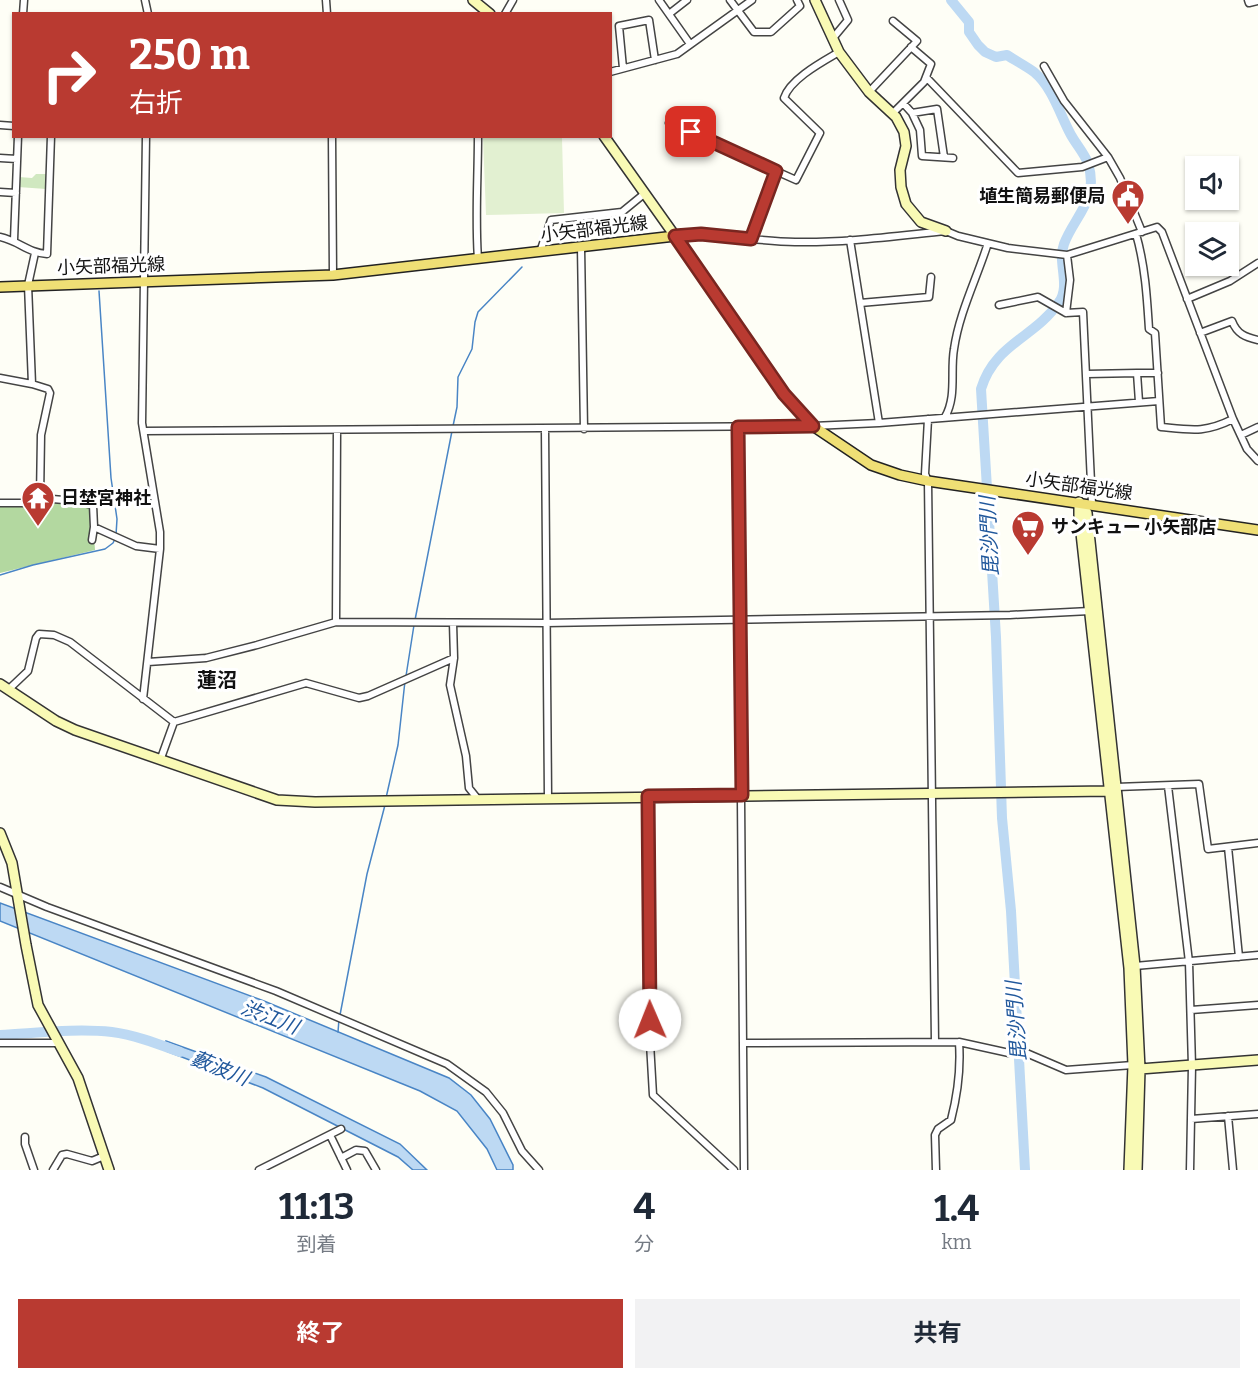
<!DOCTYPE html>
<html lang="ja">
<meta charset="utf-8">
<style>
:root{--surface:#fff;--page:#f2f2f3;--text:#1f2937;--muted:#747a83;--accent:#b93a31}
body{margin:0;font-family:Bitter,"Noto Sans JP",serif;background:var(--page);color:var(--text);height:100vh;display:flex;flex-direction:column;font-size:22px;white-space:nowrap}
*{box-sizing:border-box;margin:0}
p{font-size:20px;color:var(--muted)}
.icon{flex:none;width:33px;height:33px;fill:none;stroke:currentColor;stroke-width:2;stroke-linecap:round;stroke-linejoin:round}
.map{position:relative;height:1170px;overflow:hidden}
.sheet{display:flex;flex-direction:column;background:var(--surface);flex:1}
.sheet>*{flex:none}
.top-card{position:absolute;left:12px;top:12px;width:600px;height:126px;border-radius:0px;box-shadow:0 2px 4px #0004;background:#b93a31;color:#fff;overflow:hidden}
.tools{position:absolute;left:1185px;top:156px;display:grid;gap:12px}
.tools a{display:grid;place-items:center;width:54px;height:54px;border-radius:0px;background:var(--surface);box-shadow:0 2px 4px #0004;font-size:30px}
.pin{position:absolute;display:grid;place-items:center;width:51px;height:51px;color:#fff;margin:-26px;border-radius:12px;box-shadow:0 3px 9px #0006}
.me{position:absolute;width:66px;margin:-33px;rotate:359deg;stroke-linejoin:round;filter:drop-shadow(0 0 4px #0008)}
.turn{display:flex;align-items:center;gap:21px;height:126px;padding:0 18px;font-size:27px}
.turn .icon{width:78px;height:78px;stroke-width:2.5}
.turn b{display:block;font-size:42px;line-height:51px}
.eta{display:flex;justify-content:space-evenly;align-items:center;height:102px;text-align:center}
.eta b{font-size:36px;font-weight:700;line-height:42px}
.button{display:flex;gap:12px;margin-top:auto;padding:12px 18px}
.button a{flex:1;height:69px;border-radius:0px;background:var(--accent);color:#fff;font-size:24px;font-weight:700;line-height:69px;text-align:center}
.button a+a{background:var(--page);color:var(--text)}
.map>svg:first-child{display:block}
.green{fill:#d0e8c0}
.forest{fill:#b3d8a0}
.pitch{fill:#e2f0d1}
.water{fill:#bdd9f3;stroke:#4985c5;stroke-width:1.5}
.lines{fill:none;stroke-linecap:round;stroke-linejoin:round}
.stream{stroke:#4985c5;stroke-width:1.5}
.river{stroke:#bdd9f3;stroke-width:10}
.street-casing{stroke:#444;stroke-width:9}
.secondary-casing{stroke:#333;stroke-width:12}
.primary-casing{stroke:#222;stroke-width:12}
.street{stroke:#fff;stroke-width:6}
.secondary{stroke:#f9fab5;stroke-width:9}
.primary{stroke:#efdf75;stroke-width:9}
.route-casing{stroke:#782620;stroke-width:15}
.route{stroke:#b93a31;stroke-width:10}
.labels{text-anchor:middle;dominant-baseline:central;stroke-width:6;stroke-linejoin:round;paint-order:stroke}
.poi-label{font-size:18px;font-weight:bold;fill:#111;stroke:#fff;text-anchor:start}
.street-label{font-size:18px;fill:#111;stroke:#fff}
.water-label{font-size:20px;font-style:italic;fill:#21589c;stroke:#fff}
.neighbourhood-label{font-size:20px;font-weight:bold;fill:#111;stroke:#fff}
</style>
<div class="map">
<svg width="1258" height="1170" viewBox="0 0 1258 1170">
<rect width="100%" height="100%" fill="#fefef6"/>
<path class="green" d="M36 174H47L46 189 18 187 19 177 32 178Z"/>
<path class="forest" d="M39 498 92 505 95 550 0 573V507L26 505Z"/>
<path class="pitch" d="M483 137H563L562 138 564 213 486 215Z"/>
<path class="water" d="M0 903 264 1001 449 1078 471 1095 490 1119 513 1165V1170H497L487 1149 457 1111 420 1091 0 921Z
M166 1041 266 1077 400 1144 427 1170H413L398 1157 263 1088 166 1051Z"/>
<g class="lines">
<path class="stream" d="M99 291 111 478 117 519 116 535
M453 426 457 407 458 377 472 349 475 322 478 312 522 267
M0 575 33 565 105 549 113 543 115 539
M415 620 452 431
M406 676 414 625
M386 798 398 745 405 681
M340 1015 367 874 385 805
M338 1032 339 1019"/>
<path class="river" d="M951 0 969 22V32L978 45 985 52 996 57 1007 55C1016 61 1026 66 1034 72 1053 88 1060 115 1071 135 1076 144 1084 153 1088 163 1091 173 1092 185 1089 195 1084 212 1070 227 1064 244 1057 263 1071 285 1059 302 1035 338 995 343 981 389L996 637 1002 818 1011 911 1025 1170
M0 1035C37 1033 76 1028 112 1032 135 1035 158 1044 180 1052"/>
<defs>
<path id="street" d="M145 0 148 14
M326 0 327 14
M659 0 690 44
M730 0 754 32H771L800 6 797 0
M1248 0 1249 3 1258 1
M23 14 24 0
M505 14 513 0
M669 14 687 0
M833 38 848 20 839 0
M1044 66 1064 101 1108 157 1120 178 1142 232
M623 68 619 26 649 20 655 60
M610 72 677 54 752 0
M926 77 1018 173 1082 167 1108 157
M869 92 917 41 893 21
M903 103 912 113 937 109 944 157
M912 113 920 130 922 156 953 158
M892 114 924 82 931 64 911 47
M669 123 796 180 820 133 784 98C790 79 822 62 839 52
M0 125 14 126
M332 136 333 275
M0 158 17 159
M0 192 16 193
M1136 234C1145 265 1147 297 1149 329L1155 333 1161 427C1192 430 1205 433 1233 419
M675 236C716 233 755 241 795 242 845 243 896 236 946 231L958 236 1008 248 1067 255 1157 227 1162 232 1233 419 1247 449 1258 461
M0 237C19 241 28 253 47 254L51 136
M751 239 776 171
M14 240 18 136
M850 240 879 423
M581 247 584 429
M540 252 551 220 622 212 644 194
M1067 255 1070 280 1066 313 1083 312 1092 504
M478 259C475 218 478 177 478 136
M1187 299 1230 281 1258 263
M860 303 929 297 931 277
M999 305 1038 297 1066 313
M1200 333 1232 321C1237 334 1245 337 1258 340
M1137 373H1158
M1087 374 1137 373 1139 402
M0 378 32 384 28 285 35 253
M945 417C957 396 950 372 954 349 959 313 977 278 988 243
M928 419 925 474 928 481 935 1042
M738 427 744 1170
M545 429 548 797
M144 431 813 426 879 423 1159 401
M1241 435 1258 427
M40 498 76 501 93 505 94 527 136 546 160 549
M0 503H27L40 498 41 435 50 393 48 389 32 384
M92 540 94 527
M336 622 337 430
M453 623 454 658 450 685 466 756 469 788 477 798
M148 662 206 658 257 645 336 622 546 623 1010 615 1090 611
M8 690 28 671 36 638 39 634 54 635 70 642 174 722
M143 699 160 549V532L142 423 146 136
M174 722 306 683 359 698 368 696 454 658
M161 758 174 722
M1168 786 1189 962 1192 1066 1190 1170
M1116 787 1199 784 1208 849 1258 843
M648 796 650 1043 653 1095 734 1170
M1228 847 1239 957
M0 887 47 907 276 991 447 1064 486 1092 503 1113 522 1151 539 1170
M1135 966 1258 955
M1191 1010 1258 1005
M0 1043H59
M744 1043 959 1042 1009 1053 1024 1052 1066 1070 1133 1065
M1228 1116 1233 1170
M1191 1119 1258 1114
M330 1135 347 1170
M25 1137V1144L34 1170
M341 1158 356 1150 365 1151 376 1170
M53 1170 62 1155 67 1154 92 1161 104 1156
M259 1170 341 1129
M936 1170 935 1135 938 1129 951 1120C958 1093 961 1070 959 1042"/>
<path id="secondary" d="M473 0 490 14
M815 0 839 52 869 92 896 117 904 132 906 146 900 170 901 187 906 204 921 222 946 231
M604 136 675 236
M1079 502 1087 513 1135 966 1140 1069 1137 1170
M1079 502V515L1129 968 1133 1065 1129 1170
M0 684 56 721 75 730 277 800 315 802 1109 791 1116 787
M0 833 12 863 26 945 38 1005 78 1078 109 1170
M1136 1066 1140 1069 1258 1060"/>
<path id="primary" d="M0 287 333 275 675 236 784 395 813 426 871 465 900 475 928 481 1258 530"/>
</defs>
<use href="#street" class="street-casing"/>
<use href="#secondary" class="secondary-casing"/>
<use href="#primary" class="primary-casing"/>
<use href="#street" class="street"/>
<use href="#secondary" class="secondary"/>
<use href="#primary" class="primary"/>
</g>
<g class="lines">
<defs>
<path id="route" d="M650 1020 648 796 742 795 738 427 813 426 784 394 675 236 701 234 751 239 776 171 691 132"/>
</defs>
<use href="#route" class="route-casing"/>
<use href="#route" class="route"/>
</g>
<defs>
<symbol id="civic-pin" viewBox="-11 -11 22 30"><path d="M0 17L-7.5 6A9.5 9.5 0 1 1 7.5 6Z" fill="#b93a31" stroke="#fff"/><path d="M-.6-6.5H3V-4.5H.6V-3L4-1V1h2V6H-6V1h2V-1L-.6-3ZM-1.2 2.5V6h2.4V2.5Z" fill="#fff"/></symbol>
<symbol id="temple-pin" viewBox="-11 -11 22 30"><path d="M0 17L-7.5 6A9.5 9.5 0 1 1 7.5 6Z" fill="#b93a31" stroke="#fff"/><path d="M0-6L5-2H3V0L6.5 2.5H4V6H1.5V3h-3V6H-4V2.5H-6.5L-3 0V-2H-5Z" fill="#fff"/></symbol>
<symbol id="supermarket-pin" viewBox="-11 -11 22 30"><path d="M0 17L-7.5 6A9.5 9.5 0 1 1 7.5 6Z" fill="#b93a31" stroke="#fff"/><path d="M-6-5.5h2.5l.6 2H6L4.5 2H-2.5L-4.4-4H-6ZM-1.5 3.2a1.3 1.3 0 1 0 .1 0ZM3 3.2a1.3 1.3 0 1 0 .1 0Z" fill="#fff"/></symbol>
</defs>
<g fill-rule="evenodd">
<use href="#civic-pin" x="1109" y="177" width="38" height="52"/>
<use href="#temple-pin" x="19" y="479" width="38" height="52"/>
<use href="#supermarket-pin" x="1009" y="508" width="38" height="52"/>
</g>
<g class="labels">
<g class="poi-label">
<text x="1105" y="196" text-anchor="end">埴生簡易郵便局</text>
<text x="61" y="498">日埜宮神社</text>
<text x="1051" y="527">サンキュー 小矢部店</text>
</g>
<g class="street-label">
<text transform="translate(594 229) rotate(-7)">小矢部福光線</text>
<text transform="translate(111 266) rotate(-2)">小矢部福光線</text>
<text transform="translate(1079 486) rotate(8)">小矢部福光線</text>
</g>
<g class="water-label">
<text transform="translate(989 536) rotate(-93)">毘沙門川</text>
<text transform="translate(270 1017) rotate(21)">渋江川</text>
<text transform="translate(1016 1021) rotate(-94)">毘沙門川</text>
<text transform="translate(220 1068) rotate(22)">藪波川</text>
</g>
<g class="neighbourhood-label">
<text x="217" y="680">蓮沼</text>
</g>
</g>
</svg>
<div class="tools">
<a><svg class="icon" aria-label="sound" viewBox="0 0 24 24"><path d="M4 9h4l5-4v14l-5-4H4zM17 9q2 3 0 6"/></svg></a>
<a><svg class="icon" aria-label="layers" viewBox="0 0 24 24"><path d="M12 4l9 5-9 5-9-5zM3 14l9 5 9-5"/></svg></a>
</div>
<div class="pin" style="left:691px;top:132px;background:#d93025"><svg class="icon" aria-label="arrive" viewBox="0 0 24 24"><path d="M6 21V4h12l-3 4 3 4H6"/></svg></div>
<svg class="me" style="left:650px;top:1020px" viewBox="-20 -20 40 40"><circle r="19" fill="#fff"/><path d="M0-13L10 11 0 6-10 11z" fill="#b93a31"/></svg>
<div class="top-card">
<div class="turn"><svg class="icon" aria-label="right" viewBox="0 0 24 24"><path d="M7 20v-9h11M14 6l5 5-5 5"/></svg><div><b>250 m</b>右折</div></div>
</div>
</div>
<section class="sheet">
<div class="eta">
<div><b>11:13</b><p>到着</p></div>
<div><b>4</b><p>分</p></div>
<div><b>1.4</b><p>km</p></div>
</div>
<div class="button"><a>終了</a><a>共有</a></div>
</section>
